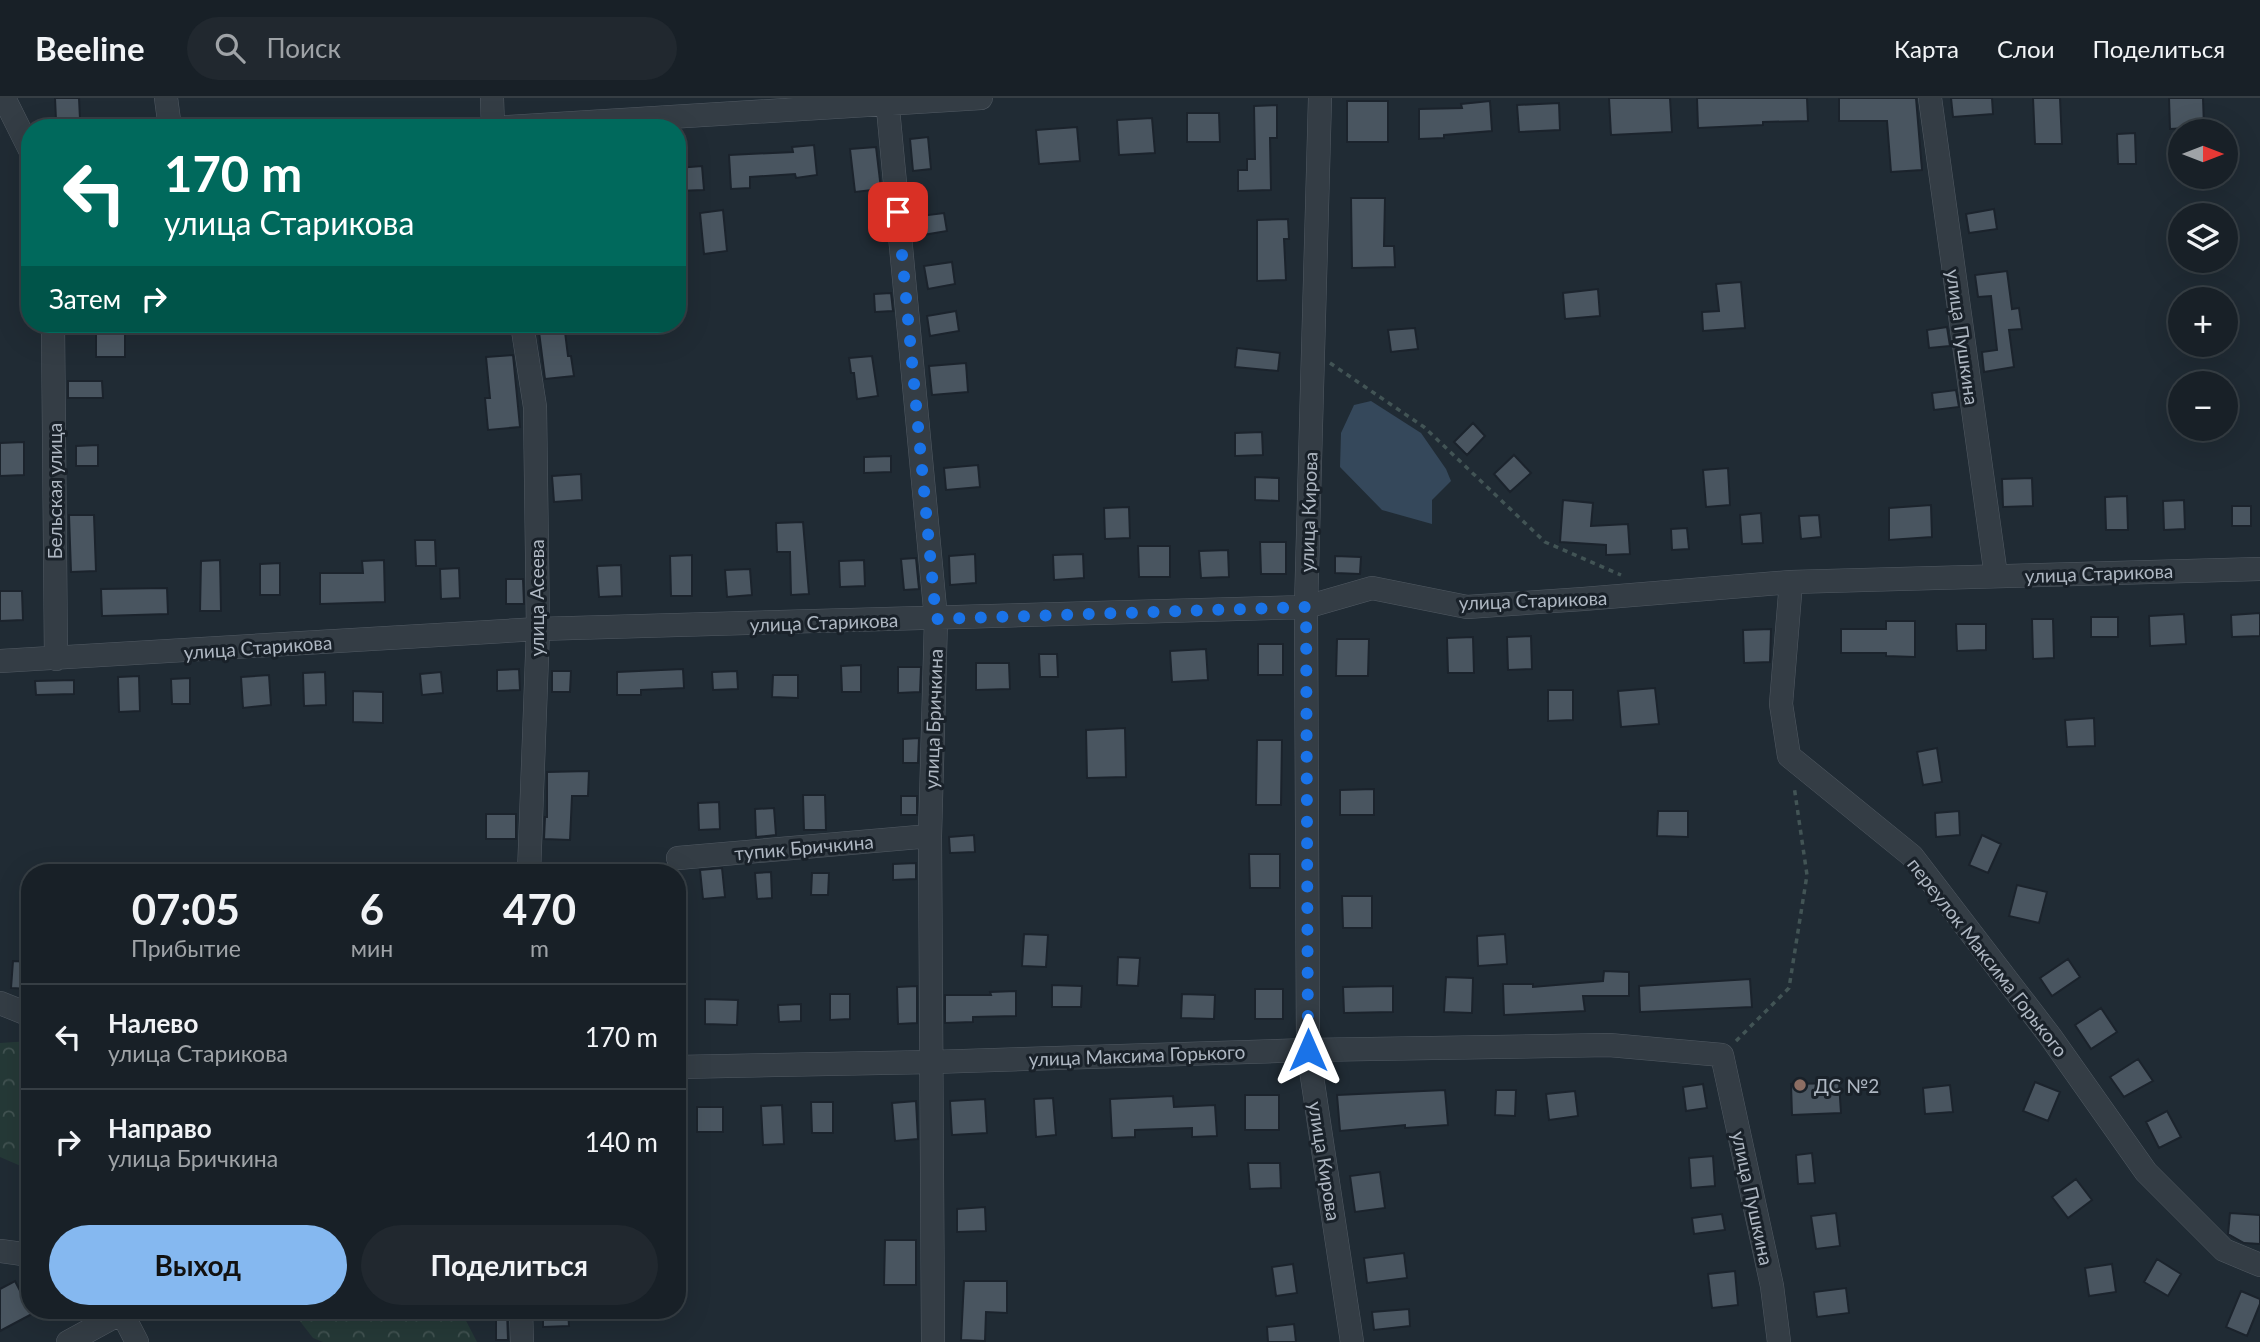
<!DOCTYPE html>
<html lang="ru">
<meta charset="utf-8">
<style>
:root{--surface:#182027;--page:#21282f;--text:#f1f3f6;--muted:#9fa3a7;--line:#363e44;--accent:#85b8f0}
body{margin:0;font-family:Lato,sans-serif;background:var(--page);color:var(--text);height:100vh;display:flex;flex-direction:column;font-size:26px;white-space:nowrap}
*{box-sizing:border-box;margin:0}
p{font-size:23px;color:var(--muted)}
.icon{flex:none;width:38px;height:38px;fill:none;stroke:currentColor;stroke-width:2;stroke-linecap:round;stroke-linejoin:round}
.map{position:relative;flex:1;overflow:hidden}
.details{position:absolute;left:21px;top:766px;width:665px;height:455px;display:flex;flex-direction:column;background:var(--surface);border-radius:28px;box-shadow:0 7px 28px #0002,0 0 0 2px var(--line)}
.details>*{flex:none}
.top-card{position:absolute;left:21px;top:21px;width:665px;height:214px;border-radius:28px;box-shadow:0 7px 28px #0002,0 0 0 2px var(--line);background:#00695c;color:#fff;overflow:hidden}
.needle{width:46px;rotate:90deg}
.tools{position:absolute;left:2168px;top:21px;display:grid;gap:14px}
.tools a{display:grid;place-items:center;width:70px;height:70px;border-radius:50%;background:var(--surface);box-shadow:0 7px 28px #0002,0 0 0 2px var(--line);font-size:35px}
.pin{position:absolute;display:grid;place-items:center;width:60px;height:60px;color:#fff;margin:-30px;border-radius:14px;box-shadow:0 4px 10px #0006}
.me{position:absolute;width:77px;margin:-38px;rotate:0deg;stroke-linejoin:round;filter:drop-shadow(0 0 5px #0008)}
.turn{display:flex;align-items:center;gap:24px;height:147px;padding:0 28px;font-size:32px}
.turn .icon{width:91px;height:91px;stroke-width:2.5}
.turn b{display:block;font-size:49px;line-height:60px}
.then{display:flex;align-items:center;height:66px;padding:0 28px;background:#0003;gap:14px;font-size:26px}
.eta{display:flex;justify-content:space-evenly;align-items:center;height:119px;text-align:center}
.eta b{font-size:42px;font-weight:700;line-height:49px}
.cta{display:flex;gap:14px;margin-top:auto;padding:14px 28px}
.cta a{flex:1;height:80px;border-radius:42px;background:var(--accent);color:#111;font-size:28px;font-weight:700;line-height:80px;text-align:center}
.cta a+a{background:var(--page);color:var(--text)}
ul{padding:0;list-style:none}
li{display:flex;align-items:center;gap:21px;height:105px;padding:0 28px;border-top:2px solid var(--line)}
li div{flex:1}
li b{display:block;font-size:26px}
li em{font-style:normal}
header{display:flex;align-items:center;gap:42px;box-sizing:border-box;height:98px;padding:0 35px;background:var(--surface);border-bottom:2px solid var(--line)}
header strong{font-size:33px}
nav{display:flex;gap:38px;margin-inline-start:auto;font-size:24px}
.search{width:490px;height:63px;background:var(--page);display:flex;align-items:center;gap:18px;box-sizing:border-box;padding:0 24px;border-radius:38px;color:var(--muted);font-size:26px}
.map>svg:first-child{display:block}
.forest{fill:url(#forest-crowns)}
.water{fill:#35485b}
.building{fill:#495560;stroke:#1b232c;stroke-width:2}
.lines{fill:none;stroke-linecap:round;stroke-linejoin:round}
.minor-casing{stroke:#515a63;stroke-width:24}
.path{stroke:#425455;stroke-width:3.5;stroke-dasharray:5 5;stroke-linecap:butt}
.minor{stroke:#343d45;stroke-width:23}
.route{stroke:#1a73e8;stroke-width:12;stroke-dasharray:0 21.6}
.education-dot{fill:#8d6e63;stroke:#192129;stroke-width:2.5}
.labels{text-anchor:middle;dominant-baseline:central;stroke-width:6;stroke-linejoin:round;paint-order:stroke}
.street-label{font-size:19px;fill:#aeb7c2;stroke:#192129}
.poi-label{font-size:19px;fill:#aeb7c2;stroke:#192129;text-anchor:start}
</style>
<header>
<strong>Beeline</strong>
<div class="search"><svg class="icon" aria-label="search" viewBox="0 0 24 24"><circle cx="10" cy="10" r="6"/><path d="M15 15l6 6"/></svg>Поиск</div>
<nav><a>Карта</a><a>Слои</a><a>Поделиться</a></nav>
</header>
<div class="map">
<svg width="2260" height="1244" viewBox="0 0 2260 1244">
<defs>
<pattern id="forest-crowns" width="20" height="18" patternUnits="userSpaceOnUse" patternTransform="scale(1.75)"><rect width="20" height="18" fill="#253937"/><path d="M2 6a3 3 0 1 1 6 0M12 15a3 3 0 1 1 6 0" fill="none" stroke="#425352"/></pattern>
</defs>
<rect width="100%" height="100%" fill="#202b34"/>
<path class="forest" d="M30 943V1072L0 1059V945Z
M292 1213H461L477 1244H323L313 1240Z"/>
<path class="water" d="M1371 303 1421 335 1446 371 1451 383 1432 402V426L1382 412 1340 369 1341 335 1354 307Z"/>
<path class="building" d="M55 0H79L80 21 56 22Z
M1609 0H1670L1672 34 1611 37Z
M1697 0H1807L1808 23 1763 24V27L1698 30Z
M1839 0H1916L1922 72 1891 74 1887 23H1839Z
M1951 0H1992L1993 16 1953 19Z
M2033 0H2060L2062 46H2035Z
M2169 0H2203L2204 29 2170 31Z
M1347 3H1388V44H1347Z
M1490 3 1492 33 1444 37V40L1419 41V11L1462 10 1461 6Z
M1559 5 1560 32 1519 34 1517 7Z
M1277 7V40H1270L1271 92 1238 93V72H1247V61H1255L1254 8Z
M1187 15H1219L1220 44H1187Z
M1152 20 1155 55 1119 57 1117 22Z
M1077 29 1080 63 1039 66 1036 32Z
M2135 35 2136 66H2118L2117 36Z
M928 39 931 71 913 73 910 41Z
M814 47 817 77 796 80 795 76 750 79V90L731 91 729 57 793 54 792 49Z
M876 49 881 91 855 94 850 51Z
M702 68 704 92 677 93V70Z
M1351 100H1385L1384 148H1394L1395 169 1352 170Z
M1994 111 1997 131 1969 135 1966 116Z
M723 112 727 153 704 156 700 115Z
M944 115 947 133 923 137 920 118Z
M1288 121 1289 141H1284L1286 182 1257 183V122Z
M952 164 955 186 928 191 924 168Z
M2007 173 2012 211 2019 210 2022 231 2009 232 2014 269 1984 274 1982 254 1997 252 1991 198 1978 199 1975 177Z
M1741 184 1745 230 1703 233 1702 214 1719 213 1716 186Z
M1598 191 1600 218 1565 221 1563 195Z
M891 195 893 213 875 214 874 196Z
M956 213 959 233 930 238 927 218Z
M538 226H564L568 258H571L574 278 545 281Z
M1947 229 1950 248 1929 250 1927 232Z
M1415 230 1418 251 1391 254 1388 232Z
M96 232H125V259H96Z
M1237 250 1280 255 1278 273 1235 269Z
M513 257 520 329 488 332 485 300H490L486 259Z
M872 258 878 298 857 301 854 275H851L849 260Z
M966 265 968 294 932 297 929 268Z
M68 283H102L103 300H68Z
M1956 292 1959 309 1934 312 1932 295Z
M1473 325 1485 338 1467 357 1454 344Z
M1262 334 1263 357 1235 358V335Z
M24 344V377L0 378V345Z
M98 347V368H76V348Z
M1514 357 1531 375 1510 394 1494 376Z
M891 358V374L864 375V359Z
M978 367 980 389 946 392 944 370Z
M1728 370 1730 407 1706 409 1703 372Z
M581 376 582 402 554 404 552 378Z
M1255 379 1279 380V403L1255 402Z
M2032 380 2033 408 2003 409 2002 381Z
M2127 398 2128 432H2106L2105 399Z
M1563 402 1593 405 1591 428 1628 426 1630 456 1606 457V447L1560 444Z
M2184 402 2185 431 2164 432 2163 403Z
M1931 407 1932 439 1889 442V410Z
M2232 408H2251V428H2232Z
M1129 409 1130 440 1105 441 1104 410Z
M1761 415 1763 445 1742 446 1740 417Z
M69 417H94L96 473 71 474Z
M1819 417 1821 439 1801 441 1799 418Z
M803 424 809 496 791 497 790 454H777L776 425Z
M1687 430 1689 451 1672 452 1671 431Z
M415 442H435L436 468H416Z
M1260 444H1286V476H1261Z
M1138 448H1170V479H1139Z
M1228 452 1229 479 1201 480 1199 453Z
M975 456 976 485 950 487 949 458Z
M1083 456 1084 480 1054 482 1053 457Z
M692 457V498H671L670 458Z
M1335 458 1361 459 1360 476 1335 475Z
M916 460 919 491 904 492 901 461Z
M220 462 221 513H200L201 463Z
M384 462 385 504 320 506V475H363L362 463Z
M864 462 865 488 840 489 839 463Z
M280 465V497H260V466Z
M621 467 622 498 599 499 597 468Z
M459 470 460 500 441 501 440 471Z
M750 471 752 497 727 499 725 472Z
M506 481H523L524 506H506Z
M167 490 168 516 102 518 101 491Z
M0 493H22L23 522 0 523Z
M2260 515V538L2232 539 2231 517Z
M2184 516 2186 546 2150 548 2149 518Z
M2091 519H2118V539H2091Z
M2032 521H2053L2054 560 2033 561Z
M1886 523H1915V559L1886 558V555H1841V531H1886Z
M1956 526H1986V552L1957 553Z
M1771 531 1770 564 1744 565 1743 532Z
M1531 538 1532 571 1508 572 1507 539Z
M1473 539 1474 575H1448L1447 540Z
M1337 541H1369L1368 578H1336Z
M1258 546H1283V577H1258Z
M1206 551 1208 582 1172 584 1170 553Z
M1039 556H1057L1058 579H1040Z
M976 565H1009L1010 591 976 592Z
M861 567V594H842L841 568Z
M898 569H921L920 594 898 595Z
M519 571 520 592 497 593V572Z
M683 571 684 590 641 592V597H617V574Z
M552 573H571L570 594H552Z
M737 573 738 591 713 592 712 574Z
M325 574 326 607 304 608 303 575Z
M441 574 443 595 422 597 420 576Z
M269 577 271 607 243 610 241 579Z
M773 577H798V600L772 599Z
M139 578 140 613 119 614 118 579Z
M190 580V606H172L171 581Z
M74 582V596L36 597 35 583Z
M1655 590 1659 626 1621 629 1618 593Z
M1548 592H1573V622L1548 623Z
M353 593 383 594V625L353 624Z
M2094 620 2095 648 2067 649 2065 622Z
M1125 630 1126 679 1087 680 1086 632Z
M919 640 918 665H903V641Z
M1257 642H1282L1281 707H1256Z
M1937 650 1942 684 1923 687 1917 654Z
M589 673 588 698H572L570 742 544 741 545 719H547V674Z
M1374 691V717H1340V692Z
M803 697H825L826 732H804Z
M901 698H917V717H901Z
M719 704 720 731 699 732 698 705Z
M774 710 776 737 756 739 755 711Z
M1658 713H1688V739L1657 738Z
M1959 713 1960 737 1936 739 1935 715Z
M486 716H516V741H486Z
M974 737 975 754 950 755 949 739Z
M1982 737 2001 746 1988 775 1969 767Z
M1249 756H1280V790H1250Z
M916 765V781L893 782V766Z
M722 770 725 799 703 801 700 772Z
M771 774 772 800 757 801 755 775Z
M812 775H829L828 797H811Z
M2017 787 2047 794 2039 825 2009 818Z
M1342 798H1372V830H1343Z
M1024 836 1048 837 1046 869 1022 868Z
M1505 836 1507 866 1478 868 1477 838Z
M1118 859 1140 860 1138 888 1117 887Z
M2068 861 2080 879 2052 898 2040 880Z
M13 863 30 864V891L11 890Z
M1604 873 1629 874V898H1583L1585 913 1504 917 1503 886H1533V889L1603 883Z
M1446 879 1473 880 1472 915 1444 914Z
M1750 881 1752 909 1640 914 1639 888Z
M1052 887 1082 888 1081 909H1052Z
M917 888V925L898 926 897 889Z
M1393 888V914L1344 915 1343 889Z
M1255 891H1283V921H1255Z
M1016 893V918L973 919V924L945 925V897H991L990 894Z
M830 896H850V921L830 922Z
M1182 896 1215 897 1214 921 1181 920Z
M705 901 738 902 737 927 705 926Z
M801 906V923L779 924 778 907Z
M2101 910 2117 934 2091 951 2075 927Z
M2138 961 2153 983 2124 999 2110 979Z
M2035 984 2060 994 2048 1023 2023 1013Z
M1839 985 1841 1015 1792 1017 1791 986Z
M1703 986 1707 1010 1686 1013 1683 989Z
M1950 987 1953 1014 1925 1016 1923 990Z
M1445 992 1448 1027 1405 1030V1027L1340 1033 1337 997Z
M1496 992H1516L1515 1018 1495 1017Z
M1575 993 1578 1018 1549 1022 1546 996Z
M1245 997H1279V1032H1245Z
M1173 998 1174 1009 1215 1007 1217 1038 1192 1039V1030L1135 1032V1039L1112 1040 1110 1001Z
M1053 1000 1056 1037 1036 1039 1034 1001Z
M985 1001 987 1035 952 1037 950 1003Z
M916 1003 918 1041 895 1043 892 1005Z
M811 1004H833V1035H812Z
M782 1007 784 1046 763 1047 761 1008Z
M697 1009H723V1034H697Z
M2167 1013 2181 1039 2159 1050 2146 1024Z
M1812 1055 1815 1085 1798 1086 1796 1057Z
M1713 1058 1715 1088 1691 1090 1689 1060Z
M1248 1065H1280L1281 1090 1250 1091Z
M1380 1074 1385 1110 1355 1114 1350 1078Z
M2076 1081 2092 1102 2068 1120 2052 1099Z
M985 1109 986 1133 957 1134V1111Z
M1836 1115 1840 1148 1816 1151 1811 1118Z
M2230 1115 2260 1117V1146L2244 1145 2228 1136Z
M1722 1116 1725 1132 1694 1136 1692 1120Z
M885 1142H916V1187H884Z
M1404 1155 1407 1180 1367 1185 1364 1160Z
M2157 1161 2181 1176 2168 1198 2144 1184Z
M1293 1166 1297 1195 1276 1198 1272 1169Z
M2112 1166 2116 1194 2089 1198 2085 1170Z
M1735 1173 1738 1207 1712 1210 1708 1176Z
M15 1183 32 1216 0 1233V1191Z
M964 1183H1007V1215L986 1214 985 1243 961 1242Z
M1846 1190 1849 1215 1817 1219 1814 1194Z
M2241 1193 2260 1201V1206L2247 1238 2226 1229Z
M1409 1211 1410 1228 1374 1232 1372 1214Z
M496 1213H507L508 1242H496Z
M543 1213H568L569 1228 543 1229Z
M1294 1226 1296 1244H1268L1267 1229Z"/>
<g class="lines">
<defs>
<path id="minor" d="M4 0 30 52
M166 0 170 30
M492 0 493 30
M887 0 936 521 930 738 933 1244
M1320 0 1306 509 1308 952 1352 1244
M1930 0 1996 478
M493 30 981 0
M53 226 56 561
M522 226 535 309 538 531 529 775
M1791 484 1781 606 1789 658 1912 758 2050 938 2146 1074 2224 1152 2260 1167
M0 563 538 531 1306 509 1372 490 1467 509 1583 501 1791 484 2260 471
M678 760 930 738
M0 905 30 917
M677 969 932 964 1308 952 1609 947 1722 957 1772 1188 1779 1244
M0 1153 30 1157
M121 1213 137 1244
M521 1213 522 1244
M68 1244 123 1214"/>
</defs>
<use href="#minor" class="minor-casing"/>
<path class="path" d="M1330 265 1424 329 1545 444 1621 477
M1736 943 1789 890 1807 777 1794 688"/>
<use href="#minor" class="minor"/>
</g>
<g class="lines">
<path class="route" d="M898 114 936 521 1306 509 1308 952"/>
</g>
<circle class="education-dot" cx="1800" cy="987" r="7"/>
<g class="labels">
<g class="street-label">
<text transform="translate(1963 239) rotate(82)">улица Пушкина</text>
<text transform="translate(54 393) rotate(-90)">Бельская улица</text>
<text transform="translate(1308 414) rotate(-88)">улица Кирова</text>
<text transform="translate(2099 475) rotate(-2)">улица Старикова</text>
<text transform="translate(536 500) rotate(-90)">улица Асеева</text>
<text transform="translate(1533 502) rotate(-2)">улица Старикова</text>
<text transform="translate(824 524) rotate(-2)">улица Старикова</text>
<text transform="translate(258 549) rotate(-4)">улица Старикова</text>
<text transform="translate(933 621) rotate(-88)">улица Бричкина</text>
<text transform="translate(804 749) rotate(-5)">тупик Бричкина</text>
<text transform="translate(1988 859) rotate(52)">переулок Максима Горького</text>
<text transform="translate(1137 957) rotate(-2)">улица Максима Горького</text>
<text transform="translate(1325 1063) rotate(81)">улица Кирова</text>
<text transform="translate(1753 1100) rotate(78)">улица Пушкина</text>
</g>
<g class="poi-label">
<text x="1814" y="987">ДС №2</text>
</g>
</g>
</svg>
<div class="tools">
<a><svg class="needle" viewBox="-14 -14 28 28"><path d="M0-13l5 13h-10z" fill="#e53935"/><path d="M0 13l5-13h-10z" fill="#9fa3a7"/></svg></a>
<a><svg class="icon" aria-label="layers" viewBox="0 0 24 24"><path d="M12 4l9 5-9 5-9-5zM3 14l9 5 9-5"/></svg></a>
<a>+</a>
<a>−</a>
</div>
<div class="pin" style="left:898px;top:114px;background:#d93025"><svg class="icon" aria-label="arrive" viewBox="0 0 24 24"><path d="M6 21V4h12l-3 4 3 4H6"/></svg></div>
<svg class="me" style="left:1308px;top:952px" viewBox="-20 -20 40 40"><path d="M0-17L14 15 0 8-14 15z" fill="#1a73e8" stroke="#fff" stroke-width="4"/></svg>
<div class="top-card">
<div class="turn"><svg class="icon" aria-label="left" viewBox="0 0 24 24"><path d="M17 20v-9H6M10 6l-5 5 5 5"/></svg><div><b>170 m</b>улица Старикова</div></div>
<div class="then">Затем<svg class="icon" aria-label="right" viewBox="0 0 24 24"><path d="M7 20v-9h11M14 6l5 5-5 5"/></svg></div>
</div>
<section class="details">
<div class="eta">
<div><b>07:05</b><p>Прибытие</p></div>
<div><b>6</b><p>мин</p></div>
<div><b>470</b><p>m</p></div>
</div>
<ul>
<li><svg class="icon" aria-label="left" viewBox="0 0 24 24"><path d="M17 20v-9H6M10 6l-5 5 5 5"/></svg><div><b>Налево</b><p>улица Старикова</p></div><em>170 m</em></li>
<li><svg class="icon" aria-label="right" viewBox="0 0 24 24"><path d="M7 20v-9h11M14 6l5 5-5 5"/></svg><div><b>Направо</b><p>улица Бричкина</p></div><em>140 m</em></li>
</ul>
<div class="cta"><a>Выход</a><a>Поделиться</a></div>
</section>
</div>
